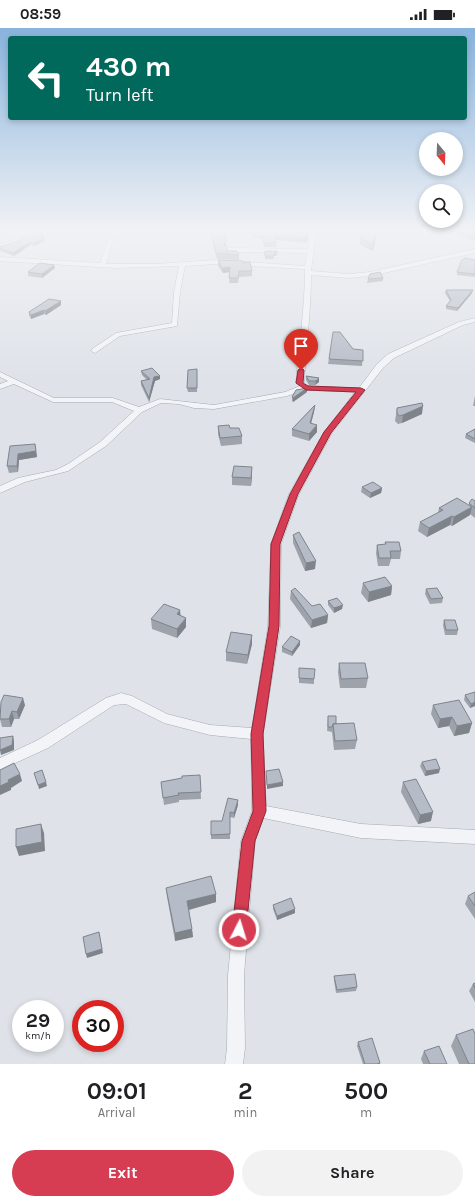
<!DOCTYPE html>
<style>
:root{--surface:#fff;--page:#f2f2f2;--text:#202124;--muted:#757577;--accent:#d63d53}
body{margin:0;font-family:Karla,sans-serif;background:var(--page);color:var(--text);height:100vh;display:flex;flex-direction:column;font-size:15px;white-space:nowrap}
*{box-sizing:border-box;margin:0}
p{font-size:13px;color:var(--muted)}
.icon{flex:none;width:22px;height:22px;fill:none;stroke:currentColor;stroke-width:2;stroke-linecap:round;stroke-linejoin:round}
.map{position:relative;height:1036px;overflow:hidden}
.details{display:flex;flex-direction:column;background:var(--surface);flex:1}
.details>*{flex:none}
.hud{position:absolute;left:8px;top:8px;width:459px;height:84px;border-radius:4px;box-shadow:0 2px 6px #0003;background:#00695c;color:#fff;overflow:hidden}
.needle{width:26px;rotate:161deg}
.controls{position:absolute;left:419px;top:104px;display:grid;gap:8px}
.controls a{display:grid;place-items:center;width:44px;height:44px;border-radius:50%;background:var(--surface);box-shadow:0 2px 6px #0003;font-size:20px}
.speed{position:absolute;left:12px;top:972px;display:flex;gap:8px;font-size:20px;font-weight:700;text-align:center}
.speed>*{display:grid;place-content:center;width:52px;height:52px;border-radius:50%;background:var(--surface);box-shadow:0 2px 6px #0003;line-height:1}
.speed small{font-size:10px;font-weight:400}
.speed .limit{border:6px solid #d22;background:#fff;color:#111}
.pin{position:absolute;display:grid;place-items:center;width:34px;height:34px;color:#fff;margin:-41px -17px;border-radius:50% 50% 50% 0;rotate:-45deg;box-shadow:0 0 4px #0007}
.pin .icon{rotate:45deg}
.me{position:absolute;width:44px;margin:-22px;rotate:5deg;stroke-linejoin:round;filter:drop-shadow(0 0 3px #0008)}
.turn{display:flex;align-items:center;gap:14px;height:84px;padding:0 12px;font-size:18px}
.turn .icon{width:52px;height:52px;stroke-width:2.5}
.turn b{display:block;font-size:28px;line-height:34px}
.eta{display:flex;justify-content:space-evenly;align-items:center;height:68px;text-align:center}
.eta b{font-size:24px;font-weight:700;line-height:28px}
.button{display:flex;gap:8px;margin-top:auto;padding:8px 12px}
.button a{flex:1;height:46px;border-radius:24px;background:var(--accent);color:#fff;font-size:16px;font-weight:700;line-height:46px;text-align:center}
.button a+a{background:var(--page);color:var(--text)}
.status{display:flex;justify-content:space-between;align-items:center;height:28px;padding:0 20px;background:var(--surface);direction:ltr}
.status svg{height:11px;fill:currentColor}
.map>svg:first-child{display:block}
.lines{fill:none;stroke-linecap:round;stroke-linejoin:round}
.minor-casing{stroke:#a4aab4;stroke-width:1}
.minor{fill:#f2f4f7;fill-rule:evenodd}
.wall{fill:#9da2ab}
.shaded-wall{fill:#7f848b}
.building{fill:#b6bcc7;stroke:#7f848b}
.route{fill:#d63d53;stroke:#8b2836}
</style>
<div class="status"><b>08:59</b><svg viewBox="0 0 49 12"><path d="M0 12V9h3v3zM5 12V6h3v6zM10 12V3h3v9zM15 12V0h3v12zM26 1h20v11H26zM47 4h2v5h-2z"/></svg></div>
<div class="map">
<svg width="475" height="1036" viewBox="0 0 475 1036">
<rect width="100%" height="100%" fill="#dfe3e9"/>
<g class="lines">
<defs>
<path id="minor" d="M36 204H44L0 221V217Z
M113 204H119L113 212 106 236H155L216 232 305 238 307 225 228 224 225 222 228 220 308 221 310 204H316L311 243 349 246 370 244 475 221V225L370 248 349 250 311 247C311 283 306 319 304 354L308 358 359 360 377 336 388 326 459 294 475 290V294L463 297 394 330 383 340 332 405 299 466 281 516 280 599 263 706 266 778 361 796 475 802V816L361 810 263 790 255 813 244 947 245 1020 243 1036H225L227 1020 228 947 241 813 252 783 251 711 210 707 164 695 126 676 114 677 48 720 0 742V730L38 712 106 670 121 665 132 668 167 686 210 697 252 700 268 599 271 516 289 466 324 404 355 364 304 362 287 368 214 381 194 380 179 376 161 375 142 384 106 418 68 443 25 454 0 465V458L18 450 56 442 68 436 100 414 134 383 112 374H53L14 356 0 361V356L8 353 0 349V344L54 370H113L139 379 160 371 214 377 285 364 300 358 296 355C299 317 305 279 305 241L216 236 185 238 180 264 177 298 120 308 95 325 91 323 92 321 116 305 172 295 174 264 179 238 116 240 0 233V229L100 235 108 212Z"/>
</defs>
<use href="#minor" class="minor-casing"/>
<use href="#minor" class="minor"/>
</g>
<path class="wall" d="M211 204 226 219 227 223 239 227V232L217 231 211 208Z
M243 204H309L308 212 305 215 276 212V219H264L263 211 253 210V206Z
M458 204H475V213L458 207Z
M376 210 373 223 360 217V211Z
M20 212 45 213 34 218 30 217 14 228 0 223V219Z
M265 223 277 225V228H274V231H265Z
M218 232 243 235 252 243V248L239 249 238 255H229L230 244 223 245 218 238Z
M475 232V249L457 247V244Z
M54 237 55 240 42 250 28 248V244Z
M383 250V253L367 255 368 251Z
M446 262 472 265 457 283 446 281V278L450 273 445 265Z
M61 273V277L46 287 44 286 31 291 29 287V284Z
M353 321 363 322 362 338 328 336 329 331Z
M141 343 160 351 155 353 149 374 141 357V353L147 352 142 347Z
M197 345V364H188L187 360Z
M306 348 319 350V354L315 357H309L306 352Z
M307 364 293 374 292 373V369Z
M475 368V378H473Z
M315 377 314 384 311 396 317 397V404L309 413 292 408V401Z
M397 380 422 386 402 395 398 396 395 393Z
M218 398 230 400 242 408V416L221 418 218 406Z
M475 401V415L465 410 466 406Z
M36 422 37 429 19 432 18 444 9 445 7 438Z
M252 448 251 458 232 457V449Z
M362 459 382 460 381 465 370 470 361 464Z
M475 473V490L470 486V487L452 498 450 497 427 509 418 503 420 494 438 485 439 480 469 477V475Z
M293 507 315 541 305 543 293 515Z
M385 514 401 523 400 531H391L389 538H378L376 525 377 517 385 516Z
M363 555 392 558 391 567 368 574 361 565Z
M426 561 443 570 442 575 430 576 425 566Z
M291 563 312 578 328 587 327 595 311 600 290 571Z
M328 573 342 581 334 585 328 577Z
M186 590V599L177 610 152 601 151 591Z
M444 592 458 602 457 607H445L443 597Z
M252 607V616L247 636 226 633V624Z
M300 613V617L292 628 282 624V619Z
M339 635 368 650 366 660H340L338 644Z
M299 640 314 651V656L299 655Z
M475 664V678L470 680 464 672 465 667Z
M1 674 25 677 19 691H14L11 699H2L0 691Z
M433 677 472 695 469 705 454 708 449 698 438 700 431 686Z
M328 688 357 712 355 721 334 722 332 704 327 703Z
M422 734 439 745 425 748 420 738Z
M200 747 201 771 179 772V774L164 777 161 754Z
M403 754 431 793 418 796 401 764Z
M238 777 234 790 230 789V811H211V807L222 793Z
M166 860 216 874 189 882 193 909 175 913 167 869Z
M475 864V891L465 876 468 868Z
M273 877 295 881V885L277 892 273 881Z
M334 948 357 959 356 963 336 965 334 952Z
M475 955V974L469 963 473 956Z
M456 1007 475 1036H459L451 1018Z
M358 1014 380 1035V1036H363L357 1018Z
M424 1023 447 1036H423L421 1031Z"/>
<path class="shaded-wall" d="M308 204V212L305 215V211Z
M376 204V210L373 223V216Z
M44 209 45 213 34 218V215Z
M30 214V217L14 228 13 225Z
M226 214V219L224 217Z
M54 237 55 240 42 250V246Z
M230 239V244L223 245 222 240Z
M473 262 472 265 457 283 458 280Z
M61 273V277L46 287 45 283Z
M44 282V286L31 291V287Z
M160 348V351L155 353 149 374V370L154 349Z
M319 350V354L315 357 316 353Z
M307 360V364L293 374V370Z
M315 377 314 384 309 402 310 395Z
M423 378 422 386 402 395 403 387Z
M317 397V404L309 413V406Z
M35 416 37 429 19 432 18 444 17 438 18 426Z
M252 439V448L251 458V450Z
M382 460 381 465 370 470 371 465Z
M472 479 470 487 452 498 454 489Z
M452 488 450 497 427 509 429 500Z
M316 533 315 541 305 543 306 535Z
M392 558 391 567 368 574 369 564Z
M343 577 342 581 334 585V580Z
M180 582 181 591 177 586Z
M328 587 327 595 311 600 312 592Z
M186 590V599L177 610V601Z
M252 607V616L247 636 248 627Z
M300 613V617L292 628V624Z
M23 670 25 677 19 691 17 684Z
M475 674V678L470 680 471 676Z
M12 683 14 691 11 699 9 691Z
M452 689 449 698 438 700 440 691Z
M472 695 469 705 454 708 457 698Z
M13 708 14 713V722L1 727 0 722Z
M440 741 439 745 425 748 426 743Z
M20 746 22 753 11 760V762L0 767V758L8 752Z
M46 754 47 758 39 761 38 757Z
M283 754V758L267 761V757Z
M238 772V777L234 790V785Z
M433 784 431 793 418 796 420 787Z
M41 796 44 805 45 823 19 828 16 819Z
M216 866V874L188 882 187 873Z
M295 881V885L277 892V888Z
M192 901 193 909 175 913V905Z
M99 904 103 925 87 930 86 926Z"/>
<path class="building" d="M39 204H41L44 209 34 215 30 214 13 225 0 220V219L21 212H20Z
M211 204H226V214L224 217 227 220V223H237L239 227 216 225Z
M253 204H308V207L305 211 275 208 276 215H264L263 207 253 206Z
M362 204H376L373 216 360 211Z
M464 204H475V208Z
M265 223H277V225H274V228H265Z
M465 230 475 232V246L457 244 462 232Z
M218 232 243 233V235L250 234 252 243H239L238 250H229L230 239 222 240Z
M40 235 54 237 42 246 28 244Z
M380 244 383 250 368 251 370 246Z
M446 262H473L458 280 446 278 451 272Z
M49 271 61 273 45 283 44 282 31 287 29 284Z
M333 304H340L353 321 363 322V333L329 331Z
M152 340 160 348 154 349 149 370 141 353 150 351 141 343Z
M197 341V360H187L188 342Z
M306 348 319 350 316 353H309Z
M307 360 293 370 292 369 296 362Z
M422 375 423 378 403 387 399 388 397 385V380Z
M315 377 310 395 317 397 309 406 292 401Z
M229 397 230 400H239L242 408 220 410 218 398Z
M475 401V411L466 406Z
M35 416 36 423 18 426 17 438H7L10 418Z
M234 438 252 439 251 450 232 449Z
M373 454 382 460 371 465 362 459Z
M457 470 472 479 454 489 452 488 429 500 420 494 443 482 439 480Z
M472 471 475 473V480L469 475Z
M299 504 316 533 306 535 293 507Z
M385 514H399L401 523H390L391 530H379L377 517 386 516Z
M385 549 392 558 369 564 363 555Z
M295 560 312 578 320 576 328 587 312 592 291 563Z
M437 560 443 570 431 571 426 561Z
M337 570 343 577 334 580 328 573Z
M164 576 180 582 177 586 186 590 177 601 151 591Z
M444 592H455L458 602H446Z
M231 604 252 607 248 627 226 624Z
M291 608 300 613 292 624 282 619Z
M339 635H365L368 650 341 651Z
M299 640 315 641 314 651 299 650Z
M475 664V674L471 676 465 667Z
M4 667 23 670 17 684 12 683 9 691H0L1 674Z
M459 672 472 695 457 698 452 689 440 691 433 677Z
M328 688H336V695L333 696 332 699H328Z
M354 695 357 712 335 713 333 696Z
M13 708 12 717 0 722V710Z
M436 731 440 741 426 743 422 734Z
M14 735 20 746 8 752 9 754 0 758V742Z
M279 741 283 754 267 757 266 743Z
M42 742 46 754 38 757 34 745Z
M200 747 201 764 178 765 179 767 163 770 161 754 182 750V748Z
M416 751 433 784 420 787 403 754Z
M228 770 238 772 234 785 230 784V806L211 807V793H222Z
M41 796 42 814 16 819V801Z
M211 848 216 866 187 873 192 901 175 905 166 860Z
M475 864V878L468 868Z
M291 870 295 881 277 888 273 877Z
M99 904 102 921 86 926 83 909Z
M355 946 357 959 337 962 334 948Z
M475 955V960L473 956Z
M473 1001 475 1006V1036H469L456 1007Z
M372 1010 380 1035 377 1036H365L358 1014Z
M439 1018 447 1036H430L424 1023Z"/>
<linearGradient id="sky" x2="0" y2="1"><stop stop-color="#88b3dd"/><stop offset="0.58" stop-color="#f1f2f5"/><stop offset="1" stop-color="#f1f2f5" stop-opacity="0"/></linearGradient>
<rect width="475" height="349" fill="url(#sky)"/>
<path class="route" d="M301 340 304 342 303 355 308 358 361 360 365 362 331 405 298 466 280 516 279 598 263 706 266 783 255 813 246 902 244 907 239 909 234 907 232 902 242 813 253 783 251 706 269 598 271 516 290 466 324 404 356 364 306 362 296 355 298 342Z"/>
</svg>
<div class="controls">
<a><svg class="needle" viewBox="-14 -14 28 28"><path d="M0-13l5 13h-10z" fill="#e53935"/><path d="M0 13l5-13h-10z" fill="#757577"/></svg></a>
<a><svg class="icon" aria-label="search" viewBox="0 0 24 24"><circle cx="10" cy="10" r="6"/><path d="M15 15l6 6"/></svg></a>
</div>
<div class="speed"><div>29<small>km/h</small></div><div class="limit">30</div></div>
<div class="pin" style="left:301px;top:342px;background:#d93025"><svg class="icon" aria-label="arrive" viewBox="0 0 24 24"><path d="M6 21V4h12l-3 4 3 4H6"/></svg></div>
<svg class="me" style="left:239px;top:902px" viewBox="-20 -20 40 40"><circle r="17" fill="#d63d53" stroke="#fff" stroke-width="3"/><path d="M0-11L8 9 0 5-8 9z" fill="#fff"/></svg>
<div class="hud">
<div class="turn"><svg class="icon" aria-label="left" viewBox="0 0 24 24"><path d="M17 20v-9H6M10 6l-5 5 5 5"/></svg><div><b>430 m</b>Turn left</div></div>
</div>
</div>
<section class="details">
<div class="eta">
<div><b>09:01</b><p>Arrival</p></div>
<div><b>2</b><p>min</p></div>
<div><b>500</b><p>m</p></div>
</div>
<div class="button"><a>Exit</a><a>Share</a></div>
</section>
